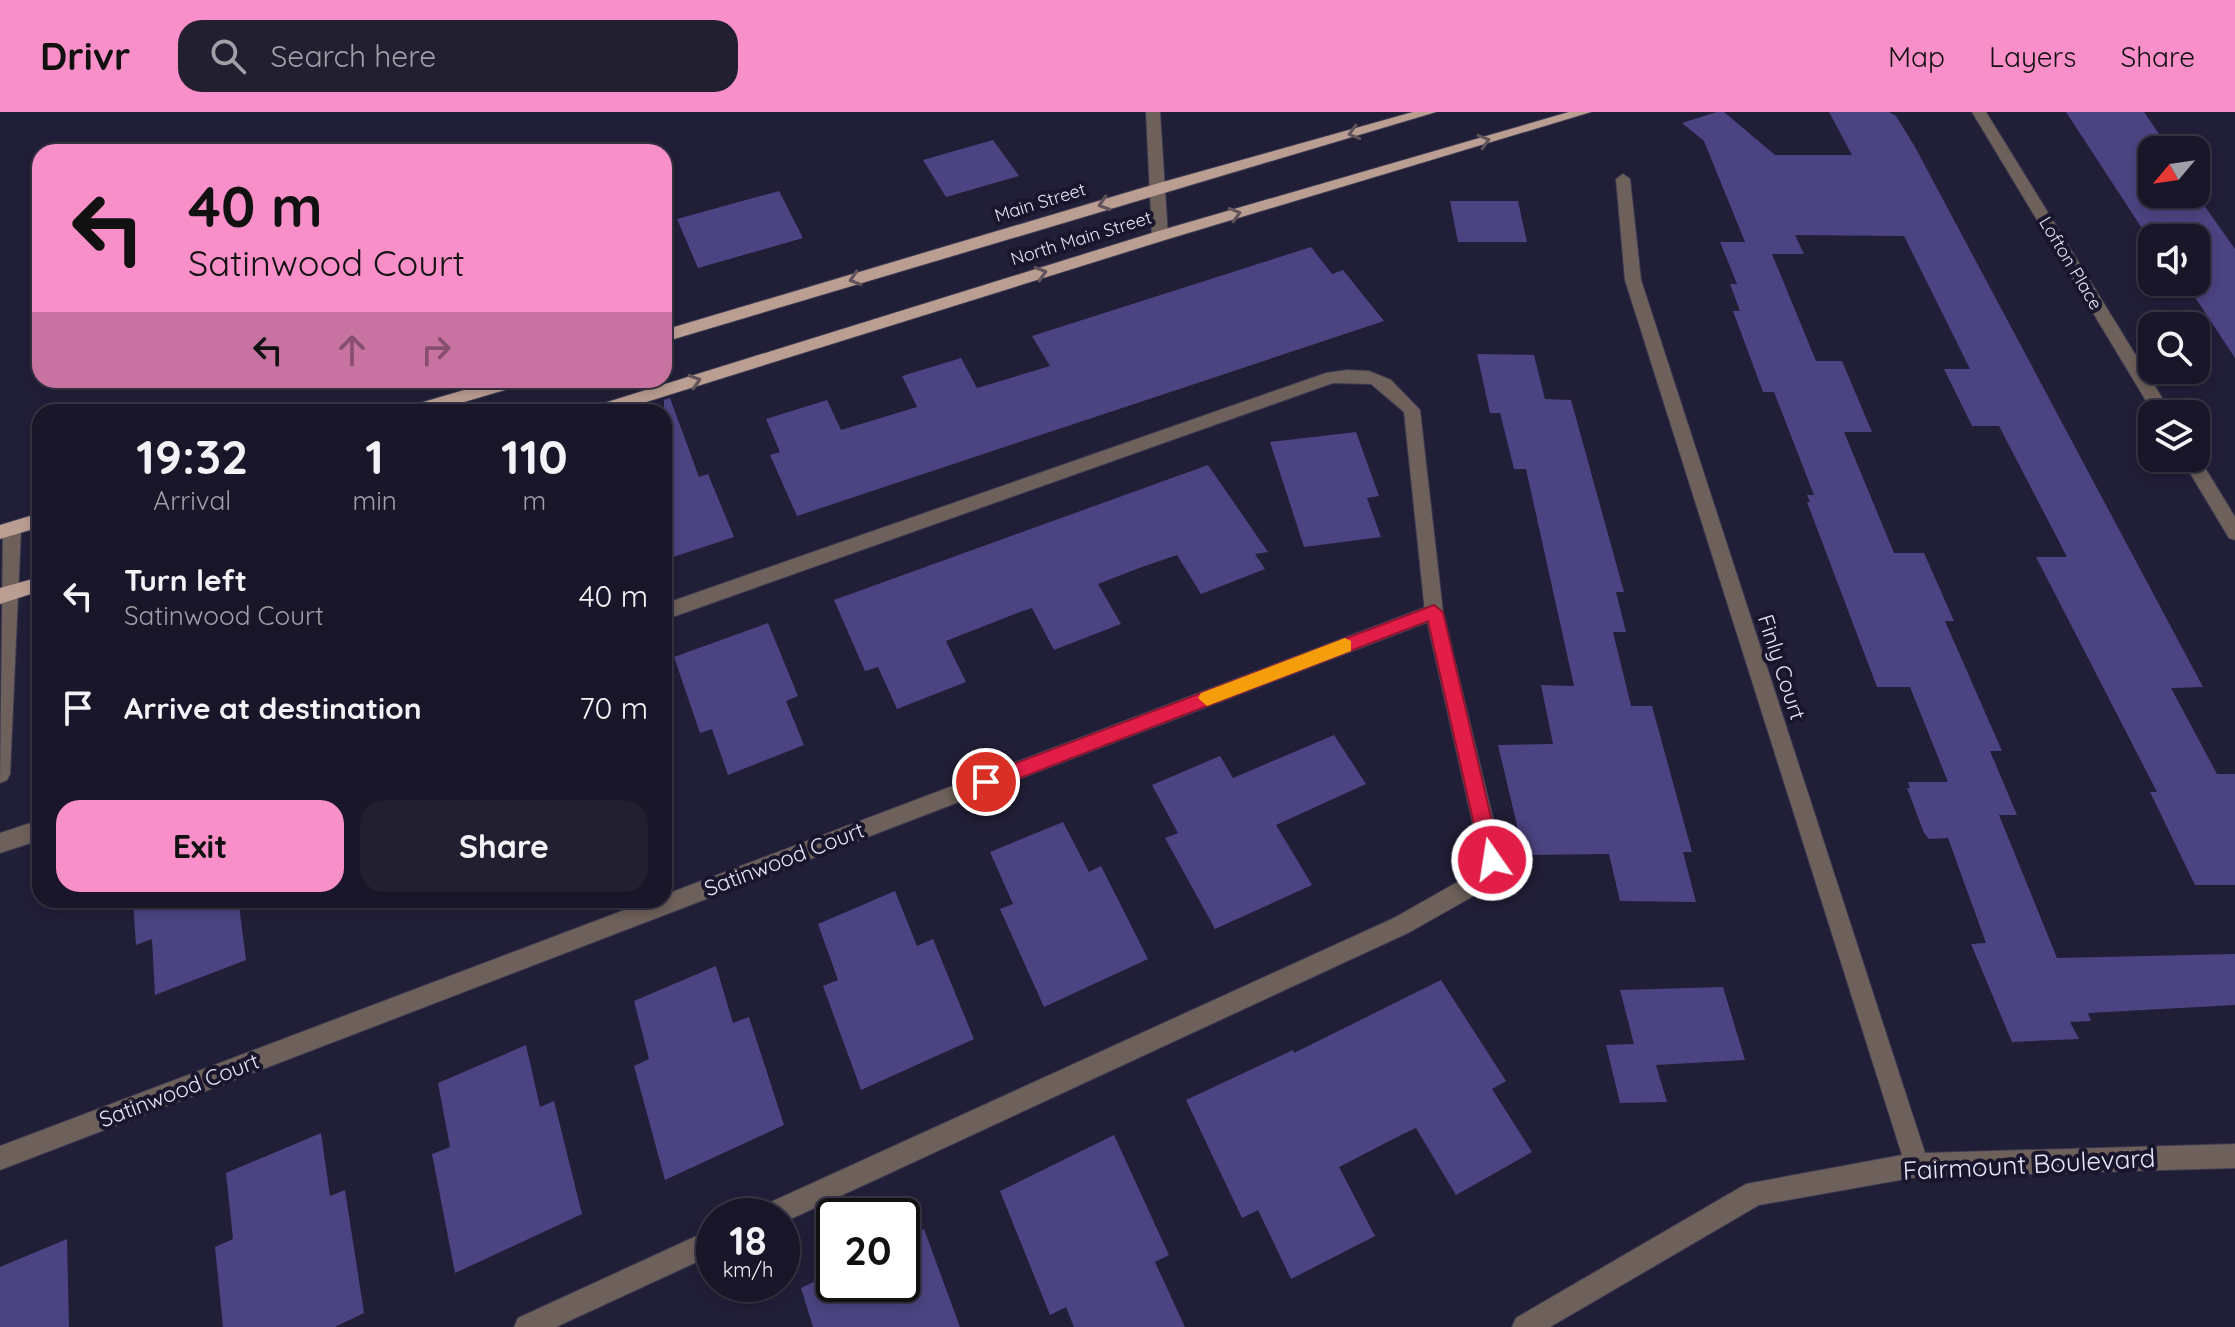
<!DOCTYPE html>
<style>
:root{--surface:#191629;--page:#221f31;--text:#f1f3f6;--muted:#9f9fa8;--line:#373546;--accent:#f98fc8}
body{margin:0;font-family:Quicksand,sans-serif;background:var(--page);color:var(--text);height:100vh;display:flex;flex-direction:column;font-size:30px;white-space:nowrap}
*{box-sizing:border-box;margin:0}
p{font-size:26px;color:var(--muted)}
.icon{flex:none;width:44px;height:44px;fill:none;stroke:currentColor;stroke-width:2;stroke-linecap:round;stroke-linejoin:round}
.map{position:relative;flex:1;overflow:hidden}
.sheet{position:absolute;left:32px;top:292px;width:640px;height:504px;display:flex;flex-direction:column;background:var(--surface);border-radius:24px;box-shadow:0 4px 12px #0003,0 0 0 2px var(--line)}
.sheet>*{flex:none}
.banner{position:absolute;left:32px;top:32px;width:640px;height:244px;border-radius:24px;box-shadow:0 4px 12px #0003,0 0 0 2px var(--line);background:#f98fc8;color:#111;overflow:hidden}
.needle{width:52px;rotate:241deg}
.tools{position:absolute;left:2138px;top:24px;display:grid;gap:16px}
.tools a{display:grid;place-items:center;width:72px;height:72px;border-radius:16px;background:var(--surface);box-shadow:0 4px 12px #0003,0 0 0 2px var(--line);font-size:40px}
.speed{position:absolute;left:696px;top:1086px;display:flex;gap:16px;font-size:40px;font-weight:700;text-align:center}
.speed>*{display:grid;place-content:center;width:104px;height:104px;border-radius:50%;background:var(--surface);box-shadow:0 4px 12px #0003,0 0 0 2px var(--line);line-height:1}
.speed small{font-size:20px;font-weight:400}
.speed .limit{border:4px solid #111;border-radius:12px;background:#fff;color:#111}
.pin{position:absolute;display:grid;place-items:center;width:68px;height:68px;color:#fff;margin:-34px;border:4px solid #fff;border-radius:50%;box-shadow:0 2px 8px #0007}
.me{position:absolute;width:88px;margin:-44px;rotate:347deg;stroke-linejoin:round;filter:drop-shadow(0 0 6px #0008)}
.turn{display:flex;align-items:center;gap:28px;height:168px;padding:0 24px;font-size:36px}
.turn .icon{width:104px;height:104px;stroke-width:2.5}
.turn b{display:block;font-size:56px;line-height:68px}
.lanes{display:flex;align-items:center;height:76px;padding:0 24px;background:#0003;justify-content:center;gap:40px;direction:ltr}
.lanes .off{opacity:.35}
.eta{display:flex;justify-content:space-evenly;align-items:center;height:136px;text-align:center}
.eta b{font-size:48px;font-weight:700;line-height:56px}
.cta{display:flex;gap:16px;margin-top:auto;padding:16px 24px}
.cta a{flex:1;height:92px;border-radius:24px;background:var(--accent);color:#111;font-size:32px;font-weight:700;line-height:92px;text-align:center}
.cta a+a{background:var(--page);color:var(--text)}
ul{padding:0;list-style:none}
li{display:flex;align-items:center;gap:24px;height:112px;padding:0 24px}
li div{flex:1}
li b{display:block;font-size:30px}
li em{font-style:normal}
header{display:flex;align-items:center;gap:48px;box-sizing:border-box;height:112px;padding:0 40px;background:var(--accent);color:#111}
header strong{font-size:38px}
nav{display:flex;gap:44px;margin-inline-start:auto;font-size:28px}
.search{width:560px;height:72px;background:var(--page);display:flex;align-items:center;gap:20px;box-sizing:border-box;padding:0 28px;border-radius:24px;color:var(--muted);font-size:30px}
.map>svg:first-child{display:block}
.building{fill:#4c4482}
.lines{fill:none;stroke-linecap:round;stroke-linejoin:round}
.service-casing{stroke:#3d3a52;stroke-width:2}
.minor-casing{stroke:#3d3a52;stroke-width:2}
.primary-casing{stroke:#3d3a52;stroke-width:2}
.service{fill:#6e605a;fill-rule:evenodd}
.minor{fill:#6e605a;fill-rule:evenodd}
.primary{fill:#bb9e92;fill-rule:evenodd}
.oneway{stroke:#61535a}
.route{fill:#e11d48;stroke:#92132f;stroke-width:2}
.slow{fill:#f59e0b}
.labels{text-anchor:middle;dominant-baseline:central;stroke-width:8;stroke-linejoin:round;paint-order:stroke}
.far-street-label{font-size:18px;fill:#e6e5f6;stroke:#18152c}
.street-label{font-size:22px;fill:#e6e5f6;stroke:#18152c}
.near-street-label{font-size:26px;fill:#e6e5f6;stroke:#18152c}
</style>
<header>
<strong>Drivr</strong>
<div class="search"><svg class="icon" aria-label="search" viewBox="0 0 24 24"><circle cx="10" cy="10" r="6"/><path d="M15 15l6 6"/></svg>Search here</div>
<nav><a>Map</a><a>Layers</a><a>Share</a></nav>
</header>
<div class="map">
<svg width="2235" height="1215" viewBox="0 0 2235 1215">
<rect width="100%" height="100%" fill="#211e37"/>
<path class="building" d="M1717 0H1724L1775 43H1852L1829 0H1889L1896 4 1915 35 2203 575 2171 576 2217 662H2235V773H2195L2150 680H2157L2036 445H2067L1999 314H1972L1944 257H1970L1904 124 1795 123 1804 142H1772L1816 249H1842L1872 320H1844L1894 441H1924L1954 509H1945L2002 639H1990L2017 703H1999L2057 846 2235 842V893L2088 901 2091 909 2070 910 2079 927 2012 930 1971 832 1986 831 1948 726 1929 727 1924 721 1907 676H1910L1908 670H1948L1910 575H1877L1807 390H1810L1807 383H1814L1774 280H1763L1733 199H1740L1730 172H1737L1720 130H1745L1704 29 1682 11Z
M2066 0H2144L2170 38H2152V82H2196L2235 137V246L2185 170H2196V126L2147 124Z
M993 28 1019 64 946 85 923 48Z
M779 79 803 126 698 156 677 107Z
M1450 89H1518L1527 130H1458Z
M1311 135 1332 162 1343 158 1384 209 797 404 770 343 780 340 766 307 827 288 841 318 917 295 902 264 961 246 977 276 1050 254 1032 224Z
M1477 242 1534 243 1545 287 1571 288 1624 480H1616L1626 520H1613L1631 594H1652L1692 740H1683L1696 790 1620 789 1609 742 1524 743 1498 633 1553 632 1541 573 1574 574 1526 357H1514L1500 301H1490Z
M670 286 699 365 708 362 734 425 664 448V288Z
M1356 320 1379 384 1367 386 1381 425 1304 435 1270 330Z
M1208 353 1268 440 1255 442 1265 457 1201 482 1177 443 1142 455 1098 472 1121 512 1054 538 1032 496 1020 500 946 529 966 570 897 597 878 555 865 559 834 488Z
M768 511 798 584 786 589 804 633 728 663 712 617 700 621 674 545Z
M1334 623 1366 672 1276 713 1312 773 1215 817 1165 726 1178 721 1152 673 1220 644 1233 666Z
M1063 710 1089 760 1101 754 1148 847 1044 895 1000 797 1013 792 990 740Z
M895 779 917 834 933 827 974 927 861 978 823 874 838 868 818 812Z
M133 788H244L239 793 246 848 155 883 152 827 136 833Z
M716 854 733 911 749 905 784 1013 665 1068 634 954 649 947 634 889Z
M1441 868 1506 969 1492 977 1532 1040 1456 1083 1416 1016 1403 1022 1339 1055 1375 1124 1291 1167 1258 1098 1242 1106 1186 988 1293 938 1294 941Z
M1723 875 1745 948 1656 953 1667 990 1620 991 1606 933 1634 932 1620 878Z
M526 933 540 995 554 989 582 1102 455 1161 432 1042 450 1035 438 971Z
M321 1021 330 1084 345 1078 364 1201 335 1215H223L215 1135 233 1127 226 1061Z
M1114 1023 1169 1143 1155 1150 1185 1215H1074L1066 1195 1050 1203 1000 1079Z
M924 1117 960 1215H813L801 1176 834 1160V1172H902V1128Z
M67 1127 69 1215H0V1155Z"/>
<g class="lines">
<defs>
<path id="service" d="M1347 258 1369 259 1391 268 1420 298 1443 500 1503 748 1491 774 1410 820 782 1111V1104H757L760 1095 1394 806 1475 760 1481 748 1425 500 1404 300 1371 272 1333 271 664 508V492L1326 261Z
M40 708V728L0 741V721Z
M714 1116V1142L556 1215H514L518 1206Z"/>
<path id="minor" d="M1146 0H1160L1168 124 1160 129 1152 124Z
M1972 0H1986L2172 302H2154Z
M1623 62 1630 67 1641 168 1925 1041 2235 1032V1056L1917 1065 1759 1093 1550 1215H1512L1516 1206 1746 1072 1902 1043 1625 168 1616 67Z
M2196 341 2235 405V428L2229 426 2181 346H2196Z
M12 410 21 417 10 662 7 668 0 671 3 417Z
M1434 492 1443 500 1441 505 0 1058V1034L651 788H664V783Z"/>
<path id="primary" d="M1413 0H1436L664 230V218L1152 73Z
M1569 0H1591L1165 128 614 300H586L588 296 1155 120Z
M498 268H527L525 272 430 300H401L403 296Z
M40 401V415L0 427V413Z
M40 465V479L0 492V476Z"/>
</defs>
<use href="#service" class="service-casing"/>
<use href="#minor" class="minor-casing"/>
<use href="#primary" class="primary-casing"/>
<use href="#service" class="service"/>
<use href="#minor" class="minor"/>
<use href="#primary" class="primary"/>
</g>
<defs><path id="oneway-chevron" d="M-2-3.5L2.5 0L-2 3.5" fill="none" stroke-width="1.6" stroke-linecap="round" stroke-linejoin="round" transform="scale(2)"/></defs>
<g class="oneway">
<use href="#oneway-chevron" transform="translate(1354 21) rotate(164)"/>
<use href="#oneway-chevron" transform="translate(1484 29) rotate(-16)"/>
<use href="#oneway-chevron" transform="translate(1104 92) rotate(163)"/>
<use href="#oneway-chevron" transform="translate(1235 102) rotate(-16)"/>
<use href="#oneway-chevron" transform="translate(1041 161) rotate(-17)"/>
<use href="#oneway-chevron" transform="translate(855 167) rotate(163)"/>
<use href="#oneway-chevron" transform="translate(695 269) rotate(-17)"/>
</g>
<path class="route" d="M1434 493 1443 500 1501 748 1498 754H1485L1482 748 1428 509 986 679 977 670 979 665Z"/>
<path class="slow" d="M1345 526 1351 529V539L1207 594 1198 586 1201 581Z"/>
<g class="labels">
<g class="far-street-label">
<text transform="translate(1040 90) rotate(-17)">Main Street</text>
<text transform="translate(1081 126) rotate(-17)">North Main Street</text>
<text transform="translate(2071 151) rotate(59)">Lofton Place</text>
</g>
<g class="street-label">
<text transform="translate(1782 555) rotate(72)">Finly Court</text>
<text transform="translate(784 747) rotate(-21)">Satinwood Court</text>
<text transform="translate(179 978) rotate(-21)">Satinwood Court</text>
</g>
<g class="near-street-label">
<text transform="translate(2029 1052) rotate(-3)">Fairmount Boulevard</text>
</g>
</g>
</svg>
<div class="tools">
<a><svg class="needle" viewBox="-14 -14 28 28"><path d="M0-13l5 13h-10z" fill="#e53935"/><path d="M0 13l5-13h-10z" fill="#9f9fa8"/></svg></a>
<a><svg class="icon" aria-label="sound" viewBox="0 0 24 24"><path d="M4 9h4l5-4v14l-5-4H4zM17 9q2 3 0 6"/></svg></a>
<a><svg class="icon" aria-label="search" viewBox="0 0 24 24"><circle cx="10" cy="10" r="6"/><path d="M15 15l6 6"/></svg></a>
<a><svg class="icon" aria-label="layers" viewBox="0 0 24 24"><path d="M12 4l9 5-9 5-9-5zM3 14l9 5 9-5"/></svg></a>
</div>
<div class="speed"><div>18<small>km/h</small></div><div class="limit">20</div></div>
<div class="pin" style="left:986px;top:670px;background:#d93025"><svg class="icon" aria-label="arrive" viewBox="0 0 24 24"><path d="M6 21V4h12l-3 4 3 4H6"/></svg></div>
<svg class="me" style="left:1492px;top:748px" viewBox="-20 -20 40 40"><circle r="17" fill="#e11d48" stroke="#fff" stroke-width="3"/><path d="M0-11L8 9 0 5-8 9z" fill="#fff"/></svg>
<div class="banner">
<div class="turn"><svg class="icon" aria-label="left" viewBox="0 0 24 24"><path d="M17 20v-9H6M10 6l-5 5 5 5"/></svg><div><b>40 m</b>Satinwood Court</div></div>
<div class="lanes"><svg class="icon" aria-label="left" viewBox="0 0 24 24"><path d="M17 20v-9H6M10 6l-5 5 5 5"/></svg><svg class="icon off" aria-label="ahead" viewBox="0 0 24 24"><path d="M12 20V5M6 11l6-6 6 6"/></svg><svg class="icon off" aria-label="right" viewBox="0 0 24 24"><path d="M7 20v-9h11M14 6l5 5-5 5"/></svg></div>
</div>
<section class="sheet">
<div class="eta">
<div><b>19:32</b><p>Arrival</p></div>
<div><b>1</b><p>min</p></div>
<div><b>110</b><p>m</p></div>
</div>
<ul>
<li><svg class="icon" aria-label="left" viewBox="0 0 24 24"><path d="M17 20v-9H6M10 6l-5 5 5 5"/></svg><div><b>Turn left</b><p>Satinwood Court</p></div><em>40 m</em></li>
<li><svg class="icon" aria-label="arrive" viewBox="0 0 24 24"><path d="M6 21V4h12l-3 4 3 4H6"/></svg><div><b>Arrive at destination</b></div><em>70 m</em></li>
</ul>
<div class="cta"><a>Exit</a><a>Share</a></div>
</section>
</div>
